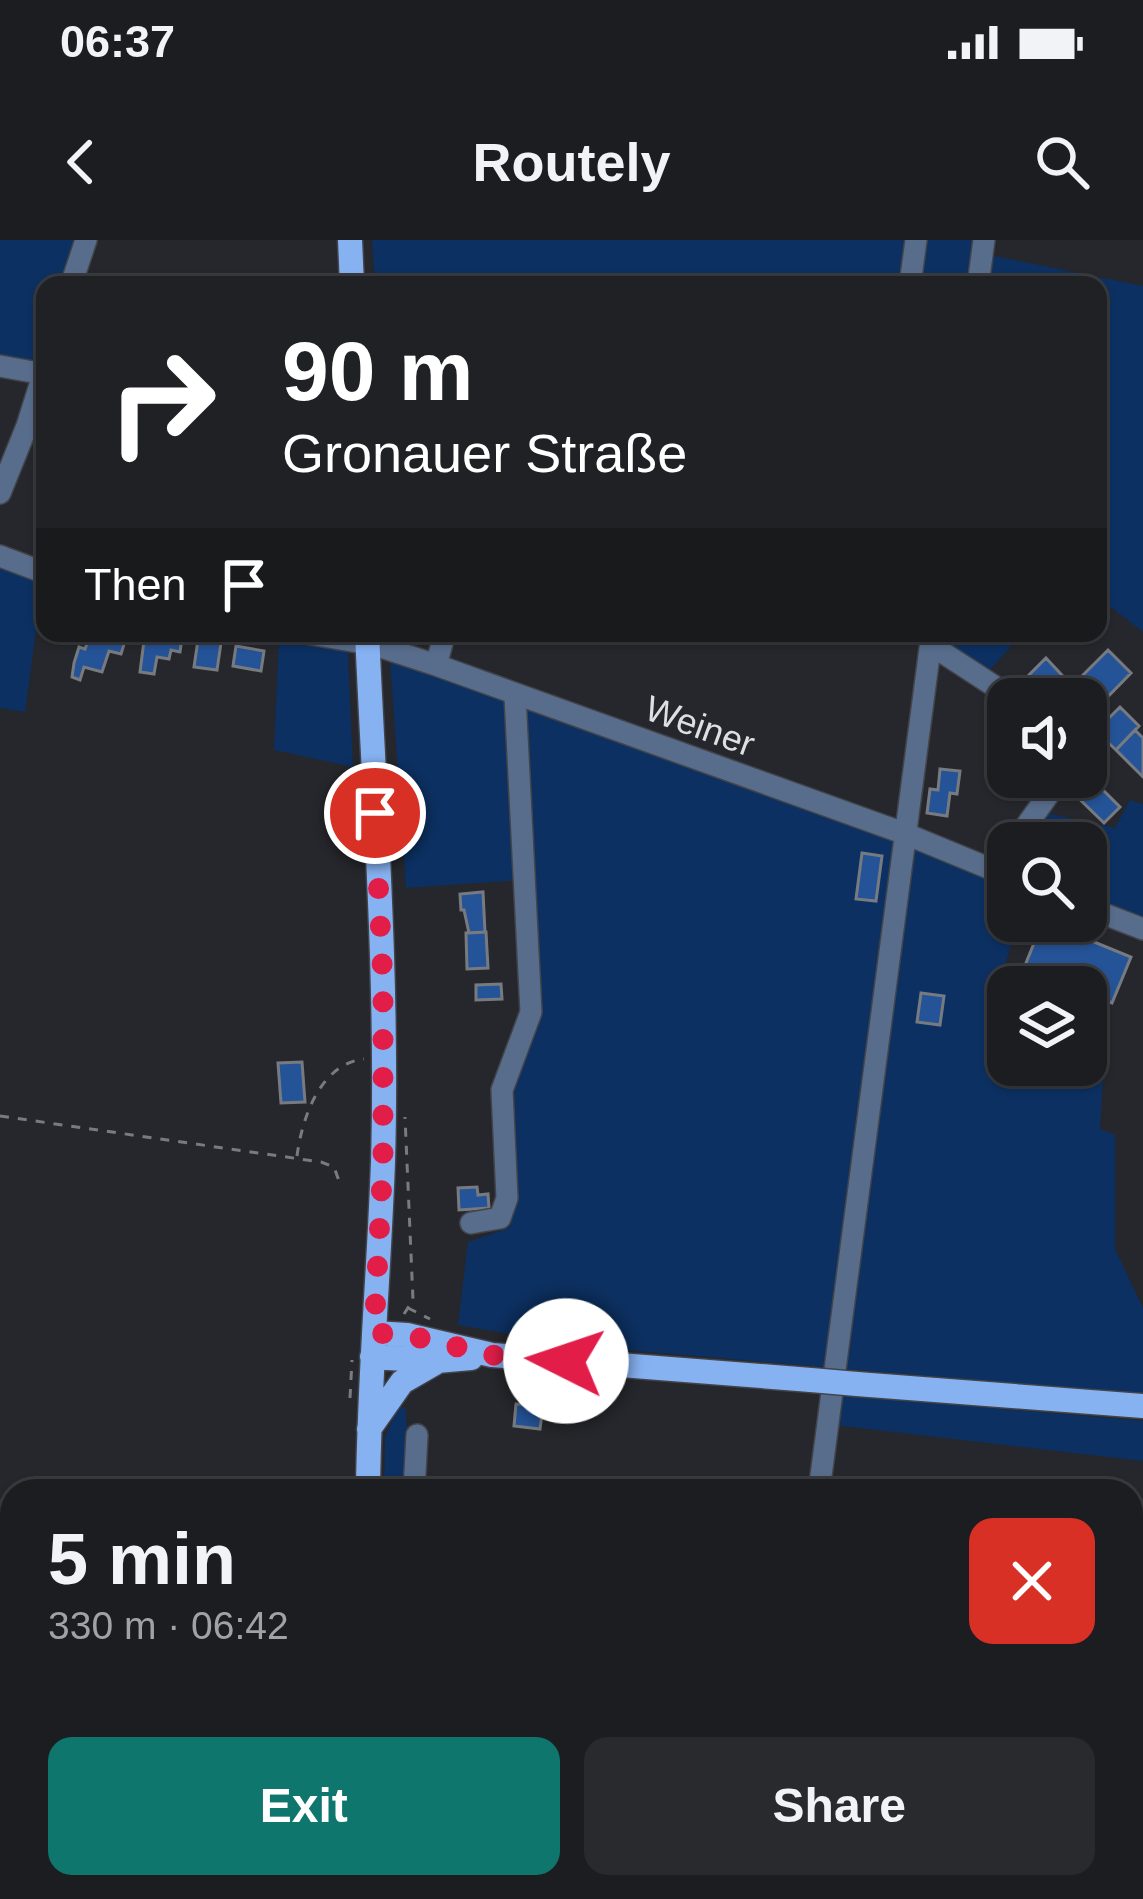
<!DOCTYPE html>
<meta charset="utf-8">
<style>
:root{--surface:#1c1d21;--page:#292a2e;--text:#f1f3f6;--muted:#a0a2a5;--line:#3a3b3f;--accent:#0f766e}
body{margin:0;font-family:Arial,sans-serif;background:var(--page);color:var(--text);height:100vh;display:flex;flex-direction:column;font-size:45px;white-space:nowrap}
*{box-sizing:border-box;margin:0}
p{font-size:39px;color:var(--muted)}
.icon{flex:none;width:66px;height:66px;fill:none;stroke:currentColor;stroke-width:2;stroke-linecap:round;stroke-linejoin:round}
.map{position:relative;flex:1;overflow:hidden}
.details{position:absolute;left:0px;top:1239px;width:1143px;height:420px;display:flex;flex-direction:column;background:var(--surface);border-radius:36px 36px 0 0;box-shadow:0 3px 9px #0004,0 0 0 3px var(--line)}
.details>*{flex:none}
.banner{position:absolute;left:36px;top:36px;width:1071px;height:366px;border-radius:24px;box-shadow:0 3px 9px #0004,0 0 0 3px var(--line);background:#202124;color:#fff;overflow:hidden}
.controls{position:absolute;left:987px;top:438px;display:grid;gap:24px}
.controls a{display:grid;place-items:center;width:120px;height:120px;border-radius:24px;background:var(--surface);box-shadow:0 3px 9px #0004,0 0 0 3px var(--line);font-size:60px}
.pin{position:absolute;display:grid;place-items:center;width:102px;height:102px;color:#fff;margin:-51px;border:6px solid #fff;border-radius:50%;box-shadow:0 3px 12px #0007}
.me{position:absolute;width:132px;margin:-66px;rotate:274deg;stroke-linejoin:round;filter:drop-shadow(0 0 9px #0008)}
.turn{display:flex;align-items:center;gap:42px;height:252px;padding:0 48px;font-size:54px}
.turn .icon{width:156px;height:156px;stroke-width:2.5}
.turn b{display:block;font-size:84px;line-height:102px}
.then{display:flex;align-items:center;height:114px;padding:0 48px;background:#0003;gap:24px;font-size:45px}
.round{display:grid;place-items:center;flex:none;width:126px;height:126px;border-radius:24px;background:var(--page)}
.overview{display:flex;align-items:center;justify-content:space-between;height:204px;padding:0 48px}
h1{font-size:72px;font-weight:700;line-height:90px}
.cta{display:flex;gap:24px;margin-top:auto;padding:24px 48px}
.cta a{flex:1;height:138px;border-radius:24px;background:var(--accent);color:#fff;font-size:48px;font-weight:700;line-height:138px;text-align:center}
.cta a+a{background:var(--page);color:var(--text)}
.status{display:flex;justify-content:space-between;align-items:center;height:84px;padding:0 60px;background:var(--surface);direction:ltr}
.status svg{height:33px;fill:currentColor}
header{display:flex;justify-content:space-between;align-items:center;height:156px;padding:0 48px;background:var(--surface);font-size:54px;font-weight:700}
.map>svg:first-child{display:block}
.green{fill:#0c3061}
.building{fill:#245397;stroke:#777b80;stroke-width:3}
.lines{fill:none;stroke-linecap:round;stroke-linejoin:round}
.minor-casing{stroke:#424449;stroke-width:24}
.major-casing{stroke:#424449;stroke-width:27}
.path{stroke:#797b7f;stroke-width:3;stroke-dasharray:9 9;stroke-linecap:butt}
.minor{stroke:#586d8c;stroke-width:21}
.major{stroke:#87b2f2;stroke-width:24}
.rail-casing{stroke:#a1a3a7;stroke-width:9}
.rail{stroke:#25272c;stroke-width:4.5;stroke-dasharray:14;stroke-linecap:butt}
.major-bridge-casing{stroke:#424449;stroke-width:27;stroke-linecap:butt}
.major-bridge{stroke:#87b2f2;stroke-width:24}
.route{stroke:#e11d48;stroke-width:21;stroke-dasharray:0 37.8}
.labels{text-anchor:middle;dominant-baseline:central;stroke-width:9;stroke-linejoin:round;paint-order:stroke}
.street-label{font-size:36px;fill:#dddfe2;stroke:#25272c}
</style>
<div class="status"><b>06:37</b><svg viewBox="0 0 49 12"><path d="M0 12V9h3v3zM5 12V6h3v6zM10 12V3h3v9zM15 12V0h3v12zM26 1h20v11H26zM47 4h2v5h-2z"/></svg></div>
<header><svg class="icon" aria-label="back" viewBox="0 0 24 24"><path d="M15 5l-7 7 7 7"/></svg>Routely<svg class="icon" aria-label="search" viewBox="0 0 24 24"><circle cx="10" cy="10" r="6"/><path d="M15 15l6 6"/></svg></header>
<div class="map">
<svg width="1143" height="1659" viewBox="0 0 1143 1659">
<rect width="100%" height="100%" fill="#25272c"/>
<path class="green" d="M0 0H76L62 45H45V97L36 126 0 120Z
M372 0H976L970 45H375Z
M989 15 1143 46V392L1098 357V45H986Z
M0 324 42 345 25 472 0 468Z
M347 393 353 527 274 510 279 399 321 402Z
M941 393H1023L988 432 940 401Z
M390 417 511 460 519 640 406 648Z
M519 464 1008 643V681H1018L999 745 1008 750V825H1086V779L1106 786 1100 889 1115 895V1009L1143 1068V1154L578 1106 458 1085 468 1002 509 988 518 960 514 848 539 774Z
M1130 560 1143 564V679L1086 658V603H1025L1047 573 1115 588Z
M840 1155 1143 1181V1221L834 1185Z
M405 1167 408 1200 405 1251H384L385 1197 397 1169Z
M401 1647H627L697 1659H400Z"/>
<path class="building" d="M91 393H126V398L121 414 109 411 102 432 84 427 80 440 72 437 74 423 79 407 85 409Z
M145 393 182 398 180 412 171 410 169 419 157 417 154 434 140 432Z
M198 400 221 403 217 430 194 427Z
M236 406 264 411 261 431 233 426Z
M1108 410 1131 433 1086 479V459L1061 457Z
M1046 418 1072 446 1062 456 1051 446 1038 459H1033L1019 445Z
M1120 467 1139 486 1116 510 1096 491Z
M1135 490 1143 498V537L1116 510Z
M940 529 960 531 957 554 950 553 947 576 927 573 930 549 938 550Z
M1086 533 1120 567 1104 583 1064 544 1072 537H1086Z
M862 613 882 616 876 661 856 659Z
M483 652 485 692 469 693 464 670H461L460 654Z
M1043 681 1131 717 1112 763 1086 752V747H1073L1024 728Z
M486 692 488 728 467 729 466 693Z
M501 744 502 759 476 760V745Z
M921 753 944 756 940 785 917 782Z
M302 822 305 862 281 863 278 823Z
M477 947 478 955 488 954 489 968 459 970 458 948Z
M516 1164 543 1166 540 1189 514 1186Z"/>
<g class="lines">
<defs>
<path id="minor" d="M71 45 86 0
M910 45 916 0
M978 45 984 0
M0 126 44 134
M0 253 27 186 45 129
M0 316 45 333
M305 393 375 405 436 425 906 594 1008 636
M931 405 1014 459
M436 425 445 393
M1086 495 1089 499 1086 509
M1014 603 1061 537
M1086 667 1143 689
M471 983 500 978 507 958 502 850 531 772 515 456
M414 1251 417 1195
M819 1251 932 393
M650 1647 714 1659
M763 1659 765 1647"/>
<path id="major" d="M350 0 352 45
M367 393C375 569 388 746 383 922 379 1032 369 1141 368 1251
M374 1093 407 1095 492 1115 811 1140
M372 1117 437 1121 471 1118
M857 1144 1143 1166
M369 1189 402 1142 435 1123
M360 1659 361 1647"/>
</defs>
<use href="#minor" class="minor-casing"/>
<use href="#major" class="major-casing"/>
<path class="path" d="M0 876 321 922 334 927 339 941
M297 916C302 878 320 824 364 819
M408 1068 430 1079
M404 1074 413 1060 405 877
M350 1158 352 1120
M388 1659V1647"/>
<use href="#minor" class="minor"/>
<use href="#major" class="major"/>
<defs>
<path id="rail" d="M1131 1468 1143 1434
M1063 1659 1067 1647"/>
</defs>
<use href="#rail" class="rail-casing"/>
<use href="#rail" class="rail"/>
<defs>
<path id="major-bridge" d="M811 1140 857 1144"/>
</defs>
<use href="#major-bridge" class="major-bridge-casing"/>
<use href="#major-bridge" class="major-bridge"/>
</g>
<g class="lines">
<path class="route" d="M375 573 383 743V920L374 1093 407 1095 492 1115 566 1121"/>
</g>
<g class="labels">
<g class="street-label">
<text transform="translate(700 486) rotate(20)">Weiner</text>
</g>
</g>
</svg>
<div class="controls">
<a><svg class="icon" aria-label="sound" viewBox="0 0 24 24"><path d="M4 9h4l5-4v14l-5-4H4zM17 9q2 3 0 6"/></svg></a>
<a><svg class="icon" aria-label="search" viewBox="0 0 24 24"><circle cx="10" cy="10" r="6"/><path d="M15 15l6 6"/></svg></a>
<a><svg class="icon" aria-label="layers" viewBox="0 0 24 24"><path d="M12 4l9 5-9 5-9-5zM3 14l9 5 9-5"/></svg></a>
</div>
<div class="pin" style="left:375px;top:573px;background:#d93025"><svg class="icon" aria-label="arrive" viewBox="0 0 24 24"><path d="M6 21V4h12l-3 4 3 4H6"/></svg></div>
<svg class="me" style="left:566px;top:1121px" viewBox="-20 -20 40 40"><circle r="19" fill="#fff"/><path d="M0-13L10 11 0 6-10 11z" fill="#e11d48"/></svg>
<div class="banner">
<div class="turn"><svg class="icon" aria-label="right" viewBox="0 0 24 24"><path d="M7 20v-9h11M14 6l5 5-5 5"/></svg><div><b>90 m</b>Gronauer Straße</div></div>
<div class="then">Then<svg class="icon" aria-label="arrive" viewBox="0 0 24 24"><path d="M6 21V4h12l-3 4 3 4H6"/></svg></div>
</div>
<section class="details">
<div class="overview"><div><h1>5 min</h1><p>330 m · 06:42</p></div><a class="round" style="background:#d93025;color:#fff"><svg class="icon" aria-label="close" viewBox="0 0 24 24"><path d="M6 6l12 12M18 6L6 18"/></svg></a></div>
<div class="cta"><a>Exit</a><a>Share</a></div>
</section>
</div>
